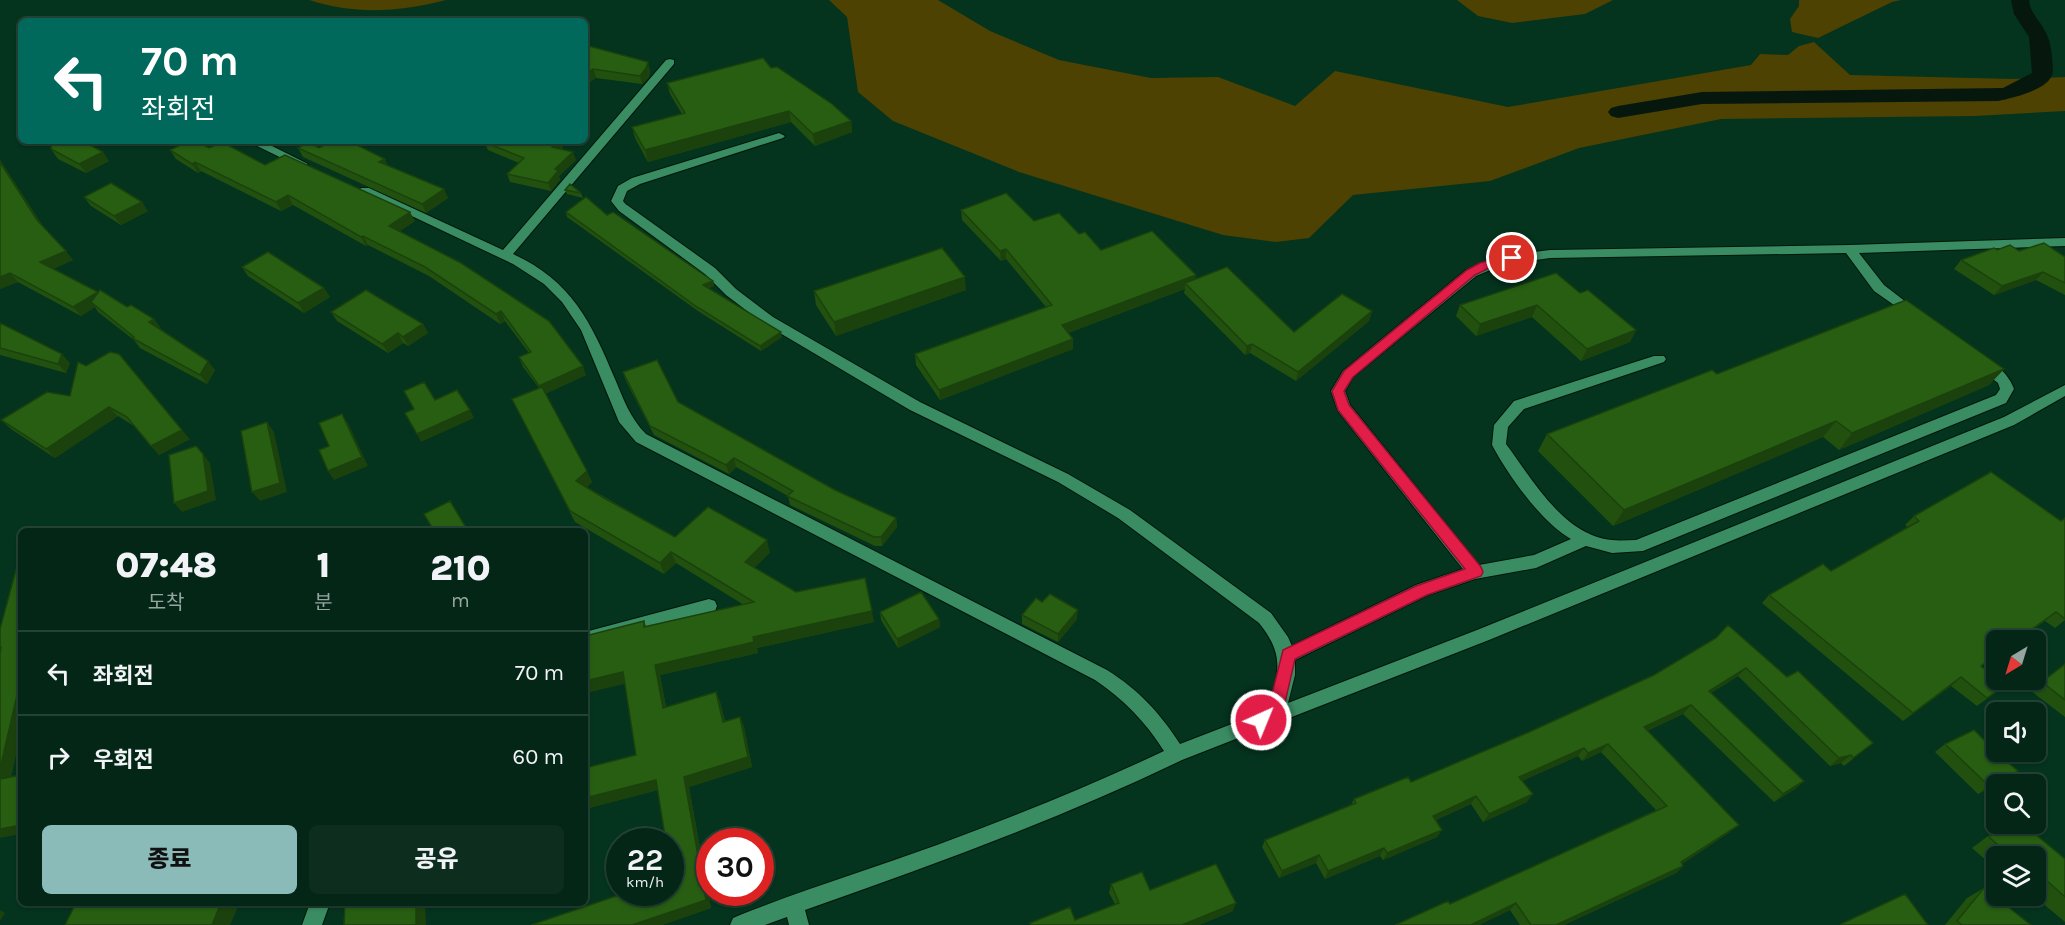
<!DOCTYPE html>
<html lang="ko">
<meta charset="utf-8">
<style>
:root{--surface:#032616;--page:#0d2e1f;--text:#f1f3f6;--muted:#97a5a1;--line:#244335;--accent:#8bbbb9}
body{margin:0;font-family:Karla,"Noto Sans KR",sans-serif;background:var(--page);color:var(--text);height:100vh;display:flex;flex-direction:column;font-size:22px;white-space:nowrap}
*{box-sizing:border-box;margin:0}
p{font-size:20px;color:var(--muted)}
.icon{flex:none;width:33px;height:33px;fill:none;stroke:currentColor;stroke-width:2;stroke-linecap:round;stroke-linejoin:round}
.map{position:relative;flex:1;overflow:hidden}
.drawer{position:absolute;left:18px;top:528px;width:570px;height:378px;display:flex;flex-direction:column;background:var(--surface);border-radius:9px;box-shadow:0 2px 4px #0004,0 0 0 2px var(--line)}
.drawer>*{flex:none}
.banner{position:absolute;left:18px;top:18px;width:570px;height:126px;border-radius:9px;box-shadow:0 2px 4px #0004,0 0 0 2px var(--line);background:#00695c;color:#fff;overflow:hidden}
.needle{width:39px;rotate:218deg}
.tools{position:absolute;left:1986px;top:630px;display:grid;gap:12px}
.tools a{display:grid;place-items:center;width:60px;height:60px;border-radius:9px;background:var(--surface);box-shadow:0 2px 4px #0004,0 0 0 2px var(--line);font-size:30px}
.speed{position:absolute;left:606px;top:828px;display:flex;gap:12px;font-size:30px;font-weight:700;text-align:center}
.speed>*{display:grid;place-content:center;width:78px;height:78px;border-radius:50%;background:var(--surface);box-shadow:0 2px 4px #0004,0 0 0 2px var(--line);line-height:1}
.speed small{font-size:15px;font-weight:400}
.speed .limit{border:9px solid #d22;background:#fff;color:#111}
.pin{position:absolute;display:grid;place-items:center;width:51px;height:51px;color:#fff;margin:-26px;border:3px solid #fff;border-radius:50%;box-shadow:0 2px 6px #0007}
.me{position:absolute;width:66px;margin:-33px;rotate:44deg;stroke-linejoin:round;filter:drop-shadow(0 0 4px #0008)}
.turn{display:flex;align-items:center;gap:21px;height:126px;padding:0 24px;font-size:27px}
.turn .icon{width:78px;height:78px;stroke-width:2.5}
.turn b{display:block;font-size:42px;line-height:51px}
.eta{display:flex;justify-content:space-evenly;align-items:center;height:102px;text-align:center}
.eta b{font-size:36px;font-weight:800;line-height:42px}
.cta{display:flex;gap:12px;margin-top:auto;padding:12px 24px}
.cta a{flex:1;height:69px;border-radius:9px;background:var(--accent);color:#111;font-size:24px;font-weight:800;line-height:69px;text-align:center}
.cta a+a{background:var(--page);color:var(--text)}
ul{padding:0;list-style:none}
li{display:flex;align-items:center;gap:18px;height:84px;padding:0 24px;border-top:2px solid var(--line)}
li div{flex:1}
li b{display:block;font-size:22px}
li em{font-style:normal}
.map>svg:first-child{display:block}
.green{fill:#4d4201}
.lines{fill:none;stroke-linecap:round;stroke-linejoin:round}
.canal{fill:#06180e;fill-rule:evenodd}
.service-casing{stroke:#01180b;stroke-width:2}
.minor-casing{stroke:#01180b;stroke-width:2}
.service{fill:#3a8c63;fill-rule:evenodd}
.minor{fill:#3a8c63;fill-rule:evenodd}
.wall{fill:#22510f}
.shaded-wall{fill:#1b420d}
.building{fill:#275e12;stroke:#1b420d;stroke-width:1.5}
.route{fill:#e11d48;stroke:#92132f;stroke-width:1.5}
</style>
<div class="map">
<svg width="2065" height="925" viewBox="0 0 2065 925">
<rect width="100%" height="100%" fill="#04331e"/>
<path class="green" d="M309 0H446C400 12 355 15 309 0Z
M829 0H938L990 31 1059 60 1151 78 1218 77 1295 106 1335 71 1508 107 1751 65 1760 54 1788 55 1799 46 1814 42 1850 75 2013 79 2065 77V111L1975 116 1721 119 1579 148 1490 181 1353 195 1309 238 1276 242 1223 235 1019 172 893 121 858 92 847 17Z
M1457 0H1613L1585 14 1512 23 1478 16Z
M1799 0H1901L1892 2 1818 38 1792 32 1790 19 1799 6Z"/>
<g class="lines">
<path class="canal" d="M2011 0H2029C2030 14 2041 21 2046 33 2050 40 2051 48 2052 56 2052 61 2054 70 2052 75 2047 90 2012 98 1998 101L1702 104 1618 118 1611 116 1608 112 1611 108 1618 106 1702 92 2003 88 2032 73 2029 37 2014 14Z"/>
<defs>
<path id="service" d="M779 133 785 136 783 138 640 184 627 191 623 201 629 208 627 211H619L611 201 618 186 632 178Z
M2065 238V246L1859 253 1884 285 1919 312 1921 315 1914 319 1874 291 1846 253 1550 258 1502 265 1476 276 1353 377 1345 391 1350 405 1479 565 1534 555 1571 539C1541 522 1508 475 1492 445L1494 425 1514 401 1654 356H1664L1666 359 1664 362 1524 409 1508 427 1506 444C1533 480 1563 535 1612 540 1620 541 1628 540 1636 540L1996 395 2000 389 1998 383 1977 367 1975 364 1977 361C1992 356 2010 376 2014 389L2006 403 1643 551 1612 553 1586 546 1536 568 1475 579 1428 595 1295 660 1289 662 1283 660 1280 655 1283 650 1416 585 1463 569 1338 411 1331 391 1343 371 1466 270 1509 255 1550 250 1850 245Z"/>
<path id="minor" d="M670 59 674 60V64L513 254C572 281 591 322 615 379 624 400 630 418 646 434L1107 670C1139 690 1160 713 1180 744L1268 710C1279 673 1285 655 1259 623L1118 518 1058 482 910 410 763 323 726 295 705 274 619 211V205H627L715 268 736 289 773 317 920 402 1068 474 1130 510 1271 613 1288 637 1295 653V675L1288 703 1477 630 2004 417 2065 385V396L2014 425 1489 640 1182 760C1060 819 933 865 805 910L809 925H789L787 917 765 925H730L733 918 740 915C805 889 871 869 937 845 1013 817 1090 786 1164 751 1145 721 1124 700 1095 680L636 442 619 422 581 330 562 302 544 284 513 264 359 191 361 188H369L503 250 666 60Z
M247 141H262L308 164 302 167 298 166Z
M709 599 715 601 717 606 715 611 585 646V632Z
M310 903H330L322 925H302Z"/>
</defs>
<use href="#service" class="service-casing"/>
<use href="#minor" class="minor-casing"/>
<use href="#service" class="service"/>
<use href="#minor" class="minor"/>
</g>
<path class="wall" d="M585 45 650 70 649 77 642 84 596 78Z
M771 68 851 121 852 132 815 146 791 122 648 162 635 138 632 127 682 114 670 94 667 83Z
M486 141H560L563 148 561 150 576 160 559 176 560 180 551 191 510 182 507 174 519 163 488 150 484 142Z
M209 148 265 165 415 221 400 231 586 375 545 394 592 482 587 487 675 537 770 552 754 568 796 592 874 622 757 648 758 653 660 675 666 707 716 692 720 702 725 721 740 717 744 727 752 767 689 787 711 908 662 925H531L672 878 658 790 585 809V768L636 755 625 683 585 693V636L644 621 646 626 744 605 676 563 664 574 575 522 512 399 539 388 523 367 519 357 529 353 505 321 500 324 429 276 368 245 366 246 293 205 281 211 201 171 198 173 176 159 170 150Z
M298 148H319L389 166 448 198 426 213 303 157Z
M51 149 109 161 86 173 58 159Z
M0 160 42 225 73 260 53 269 127 307 154 319 161 329H160L215 370 207 384 140 348 134 340 98 312 95 307 81 316 18 282 0 289Z
M565 190 581 193 583 198 567 194Z
M84 197 148 211 121 225 91 206Z
M961 210 1034 221 1079 234 1101 250 1196 279 1294 332 1372 311 1369 321 1296 381 1250 353 1245 355 1184 293 1185 289 1068 333 1073 339V349L940 400 916 365 915 354 1046 307 1006 259 1001 261 962 220Z
M566 212 607 215 713 281 714 286 709 288 782 337 761 351 698 311 567 217Z
M1997 250 2019 251 2065 257V295L2036 280 1994 295 1954 269 1961 260Z
M242 267 324 288 330 297 304 313 248 276Z
M966 290 836 336 816 305 814 291Z
M1580 293 1636 330 1630 342 1581 361 1532 317 1476 336 1456 316 1460 305Z
M331 312 423 324 428 333 408 346 403 343 388 353 337 321Z
M0 323 70 363 66 373 0 355Z
M78 362 190 439 159 455 134 426 118 416 55 458 11 429 1 420 70 396Z
M2004 369 1989 385 1839 450 1823 437 1613 526 1538 451 1547 434 1717 374Z
M623 372 678 402 835 490 896 518 897 527 882 546H875L790 505 788 496 736 467 729 474 654 435 626 381Z
M1914 516 2061 521 2065 620 2055 628 2045 621 2018 640H1996L1982 667 2005 685 1977 706 1951 686 1903 721 1762 603 1769 595 1831 571 1908 527 1905 525Z
M880 612 939 619 940 627 898 648 881 620Z
M1022 615 1077 619 1058 642 1022 624Z
M1716 638 1787 677 1873 743 1844 766 1841 763 1830 766 1738 676 1711 693 1804 781 1795 789 1774 802 1683 714 1647 731 1730 832 1682 864 1683 866 1676 873 1564 925H1520L1510 910 1479 925H1395L1450 904 1656 810 1601 752 1582 761 1578 756 1522 781 1527 802 1483 822 1471 804 1436 820 1442 830 1437 837 1383 860 1380 856 1325 879 1316 863 1279 878 1262 847 1265 840 1351 805 1354 799 1411 782 1527 733 1654 675Z
M2065 664V717L2031 691Z
M1945 744 2007 779 1978 794 1935 752Z
M2004 824H2023L2065 859V922L2034 896H2036V856H1996V869L1972 848Z
M1111 884 1150 890 1233 911 1199 925H1030V923L1075 920 1115 904 1109 893Z
M1984 888 2031 925H1945L1967 898Z"/>
<path class="shaded-wall" d="M648 62 650 70 649 77 642 84 640 76Z
M593 69 596 78 585 86V75Z
M789 111 791 122 648 162 645 150Z
M851 121 852 132 815 146 813 134Z
M559 141H560L563 148 555 155 552 147Z
M103 152 109 161 86 173 79 164Z
M573 152 576 160 559 176 560 180 551 191 548 183 555 169Z
M385 159 389 168 379 162Z
M0 160 45 229 37 220 0 162Z
M195 162 201 171 198 173 192 164Z
M444 189 448 198 426 213 422 204Z
M288 195 293 205 281 211 276 202Z
M142 202 148 211 121 225 114 216Z
M410 212 415 221 394 235 389 226Z
M363 236 368 245 366 246 361 237Z
M1006 249V259L1001 261 1000 251Z
M66 251 73 260 47 271 40 262Z
M2043 272 2036 280 1994 295 2002 286Z
M10 273 18 282 0 289V277Z
M1196 275 1195 285 1185 283V289L1062 335V325Z
M965 277 966 290 836 336 834 322Z
M713 281 714 286 705 289 703 285Z
M324 288 330 297 304 313 298 303Z
M98 292 105 301 91 302 95 307 81 316 73 307Z
M1537 305 1532 317 1476 336 1480 324Z
M501 311 505 321 500 324 496 314Z
M1372 311 1369 321 1296 381 1298 372Z
M154 319 161 329 157 331 149 322Z
M423 324 428 333 408 346 403 337Z
M1636 330 1630 342 1581 361 1587 349Z
M781 332 782 337 761 351 760 346Z
M398 333 403 343 388 353 382 344Z
M1073 339V349L940 400 939 390Z
M1252 344 1250 353 1245 355 1247 346Z
M62 354 70 363 66 373 58 364Z
M208 361 215 370 207 384 200 375Z
M583 366 586 375 543 395 539 386Z
M2004 369 1989 385 1839 450 1852 433Z
M109 407 118 416 55 458 46 449Z
M470 410 474 418 421 442 417 434Z
M342 414 348 423 368 466 334 480 328 471Z
M1836 421 1823 437 1613 526 1624 510Z
M267 422 274 432 287 492 260 501 252 492Z
M182 430 190 439 159 455 151 446Z
M203 454 210 463 216 500 182 512 174 503Z
M734 458 736 467 729 474 726 465Z
M587 471 592 482 581 492 576 481Z
M896 518 897 527 882 546 881 537Z
M767 540 770 552 749 573 745 562Z
M671 552 676 563 664 574 660 563Z
M1078 610 1077 619 1058 642V634Z
M872 611 874 622 757 648 758 653 660 675 668 718 663 708 655 665 753 637Z
M939 619 940 627 898 648 897 639Z
M1746 668 1738 676 1701 699 1709 691Z
M623 672 629 683 585 693V681Z
M1961 677 1951 686 1903 721 1913 713Z
M21 678V733L9 787 0 781V769Z
M716 692 720 702 727 732 723 722Z
M1691 705 1683 714 1637 735 1644 727Z
M740 717 744 727 752 767 689 787 711 908 662 925H632L706 900 684 777Z
M1608 744 1601 752 1582 761 1588 753Z
M1584 748 1578 756 1514 784 1519 777Z
M1851 755 1841 763 1830 766 1839 758Z
M2018 771 2007 779 1978 794 1989 786Z
M656 780 661 789 585 809V798Z
M1804 781 1795 789 1774 802 1783 794Z
M1533 794 1527 802 1483 822 1489 814Z
M1476 796 1471 804 1428 823 1433 816Z
M21 825V834L0 838V829Z
M1739 825 1730 832 1673 870 1681 862Z
M1442 830 1437 837 1383 860 1387 853Z
M1384 848 1380 856 1325 879 1328 871Z
M1319 855 1316 863 1279 878 1282 871Z
M1683 866 1676 873 1564 925H1556Z
M221 903H232L238 907 230 925H212Z
M416 903H425L426 925H416Z
M1236 903 1233 911 1199 925H1182Z
M1516 903 1510 910 1479 925H1471Z
M0 910 5 913 0 921Z"/>
<path class="building" d="M585 45 648 62 646 68 640 76 593 69 585 75Z
M763 58 771 68 777 67 832 104 851 121 813 134 789 111 645 150 632 127 685 113 667 83Z
M52 141H82L103 152 79 164 51 149Z
M189 141H197L209 148 222 142 265 165 285 155 410 212 389 226 461 263 549 321 583 366 539 386 519 357 531 352 501 311 496 314 425 267 363 236 361 237 288 195 276 202 195 162 192 164 170 150Z
M332 141H349L385 159 379 162 444 189 422 204 298 148 308 142 319 148Z
M486 141H559L552 147 573 152 555 169 558 171 548 183 507 174 524 158 484 142Z
M0 162 37 220 66 251 40 262 98 292 73 307 10 273 0 277Z
M111 183 142 202 114 216 84 197Z
M570 184 581 193 565 190Z
M1006 193 1034 221 1059 213 1079 234 1085 232 1101 250 1152 231 1196 275 1062 325 1073 339 939 390 915 354 1052 305 1006 249 1000 251 961 210Z
M586 197 607 215 613 212 713 281 703 285 781 332 760 346 697 307 566 212Z
M2044 243 2065 257V283L2043 272 2002 286 1961 260 1994 248 1997 250 2010 245 2019 251Z
M942 248 965 277 834 322 814 291Z
M268 252 324 288 298 303 242 267Z
M1227 267 1294 332 1342 294 1372 311 1298 372 1252 344 1247 346 1185 283Z
M1556 273 1580 293 1588 290 1636 330 1587 349 1537 305 1480 324 1460 305Z
M100 290 127 307 131 305 154 319 149 322 208 361 200 375 132 338 134 337 91 302Z
M366 290 423 324 403 337 398 333 382 344 331 312Z
M1906 300 2004 369 1852 433 1836 421 1624 510 1547 434 1712 370 1717 374Z
M0 323 62 354 58 364 0 348Z
M110 352 119 354 182 430 151 446 127 417 109 407 46 449 1 420 47 392 70 396 78 362 86 366Z
M657 360 678 402 835 490 896 518 881 537H874L787 496 793 491 734 458 726 465 650 426 623 372Z
M424 382 435 400 457 390 470 410 417 434 405 413 414 409 404 391Z
M542 387 587 471 576 481 604 498 675 537 708 507 767 540 745 562 796 592 865 578 872 611 753 637 754 642 655 665 663 708 716 692 723 722 740 717 748 757 684 777 706 900 632 925H531L628 892H670V878H672L670 870V842H666L656 780 585 798V768L636 755 623 672 585 681V636L644 621V627L754 602 671 552 660 563 570 511 512 399Z
M342 414 362 457 328 471 319 450 329 446 319 423Z
M267 422 280 483 252 492 241 431Z
M196 446 203 454 208 491 174 503 169 455Z
M1991 472 2061 521 2065 518V619L2056 612 2017 640H1996V655L1981 666 1996 678V680H1998L2005 685 1987 698 1961 677 1913 713 1769 595 1823 564 1831 571 1919 521 1914 516Z
M450 501 468 531H434L424 514Z
M21 569V678L0 769V653L1 648 0 649V629L16 570Z
M921 592 939 619 897 639 880 612Z
M1050 594 1078 610 1058 634 1022 615 1036 598 1042 602Z
M1728 625 1787 677 1798 671 1873 743 1853 758 1851 755 1839 758 1746 668 1709 691 1804 781 1783 794 1691 705 1644 727 1739 825 1681 862 1683 866 1556 925H1531L1516 903 1471 925H1395L1448 901 1450 904 1667 806 1608 744 1588 753 1584 748 1519 777 1533 794 1489 814 1476 796 1433 816 1442 830 1387 853 1384 848 1328 871 1319 855 1282 871 1265 840 1356 803 1354 799 1408 777 1411 782 1527 733 1654 675 1716 638Z
M2065 664V700L2042 682Z
M1974 730 1996 752 2018 771 1989 786 1945 744Z
M21 775V825L0 829V779Z
M2006 824H2023L2065 859V897L2036 871V856H2011L1989 837Z
M1216 864 1236 903 1182 925H1031L1030 923 1070 907 1075 920 1119 903 1111 884 1142 872 1150 890Z
M1984 888 2031 925H1962L1957 921Z
M1905 894 1928 925H1842L1841 924Z
M76 903H221L212 925H65Z
M345 903H416V925H344Z"/>
<path class="route" d="M1512 254 1516 255V260L1489 268 1475 275 1353 377 1344 391 1349 405 1481 567 1483 572 1481 576 1427 595 1295 659 1281 720 1261 728 1255 726 1253 720 1255 715 1268 710 1283 650 1416 586 1465 569 1338 410 1332 391 1344 371 1467 270 1480 263Z"/>
</svg>
<div class="tools">
<a><svg class="needle" viewBox="-14 -14 28 28"><path d="M0-13l5 13h-10z" fill="#e53935"/><path d="M0 13l5-13h-10z" fill="#97a5a1"/></svg></a>
<a><svg class="icon" aria-label="sound" viewBox="0 0 24 24"><path d="M4 9h4l5-4v14l-5-4H4zM17 9q2 3 0 6"/></svg></a>
<a><svg class="icon" aria-label="search" viewBox="0 0 24 24"><circle cx="10" cy="10" r="6"/><path d="M15 15l6 6"/></svg></a>
<a><svg class="icon" aria-label="layers" viewBox="0 0 24 24"><path d="M12 4l9 5-9 5-9-5zM3 14l9 5 9-5"/></svg></a>
</div>
<div class="speed"><div>22<small>km/h</small></div><div class="limit">30</div></div>
<div class="pin" style="left:1512px;top:258px;background:#d93025"><svg class="icon" aria-label="arrive" viewBox="0 0 24 24"><path d="M6 21V4h12l-3 4 3 4H6"/></svg></div>
<svg class="me" style="left:1261px;top:720px" viewBox="-20 -20 40 40"><circle r="17" fill="#e11d48" stroke="#fff" stroke-width="3"/><path d="M0-11L8 9 0 5-8 9z" fill="#fff"/></svg>
<div class="banner">
<div class="turn"><svg class="icon" aria-label="left" viewBox="0 0 24 24"><path d="M17 20v-9H6M10 6l-5 5 5 5"/></svg><div><b>70 m</b>좌회전</div></div>
</div>
<section class="drawer">
<div class="eta">
<div><b>07:48</b><p>도착</p></div>
<div><b>1</b><p>분</p></div>
<div><b>210</b><p>m</p></div>
</div>
<ul>
<li><svg class="icon" aria-label="left" viewBox="0 0 24 24"><path d="M17 20v-9H6M10 6l-5 5 5 5"/></svg><div><b>좌회전</b></div><em>70 m</em></li>
<li><svg class="icon" aria-label="right" viewBox="0 0 24 24"><path d="M7 20v-9h11M14 6l5 5-5 5"/></svg><div><b>우회전</b></div><em>60 m</em></li>
</ul>
<div class="cta"><a>종료</a><a>공유</a></div>
</section>
</div>
